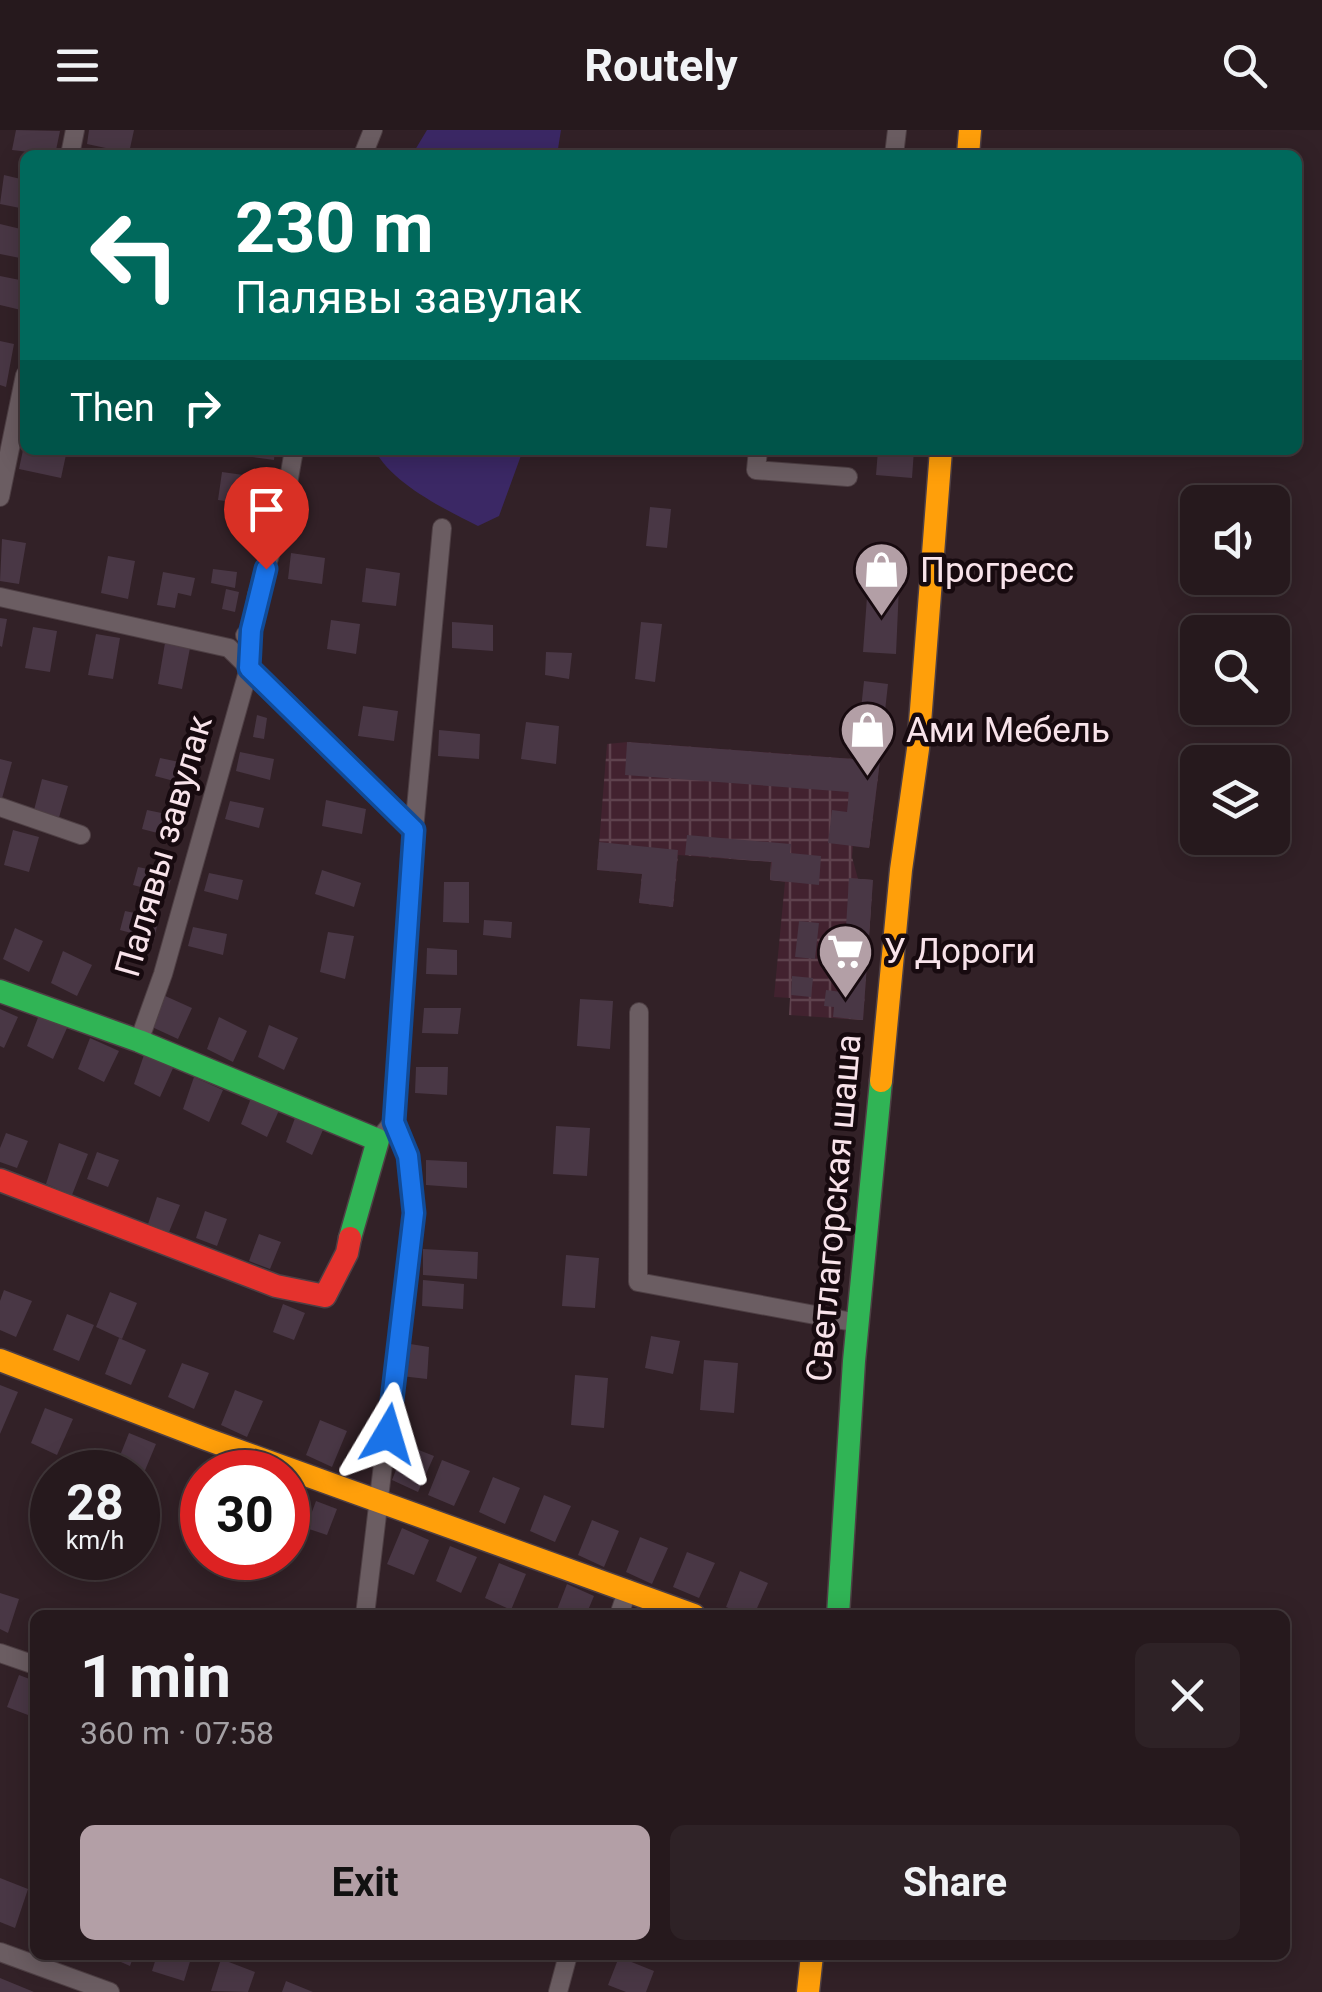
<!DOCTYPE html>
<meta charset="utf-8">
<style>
:root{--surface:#26191d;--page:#2e2226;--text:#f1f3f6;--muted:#a4a0a4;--line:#42383b;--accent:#b39fa6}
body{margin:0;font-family:Roboto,sans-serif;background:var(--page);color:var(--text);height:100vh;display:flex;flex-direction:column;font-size:38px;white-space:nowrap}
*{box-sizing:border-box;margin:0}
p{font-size:32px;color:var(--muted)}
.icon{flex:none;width:55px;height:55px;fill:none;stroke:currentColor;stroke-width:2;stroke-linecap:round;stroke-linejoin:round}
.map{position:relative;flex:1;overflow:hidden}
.side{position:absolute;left:30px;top:1480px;width:1260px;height:350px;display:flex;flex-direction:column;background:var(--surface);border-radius:15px;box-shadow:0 5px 25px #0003,0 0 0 2px var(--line)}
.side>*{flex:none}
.banner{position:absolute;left:20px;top:20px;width:1282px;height:305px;border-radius:15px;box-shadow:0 5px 25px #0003,0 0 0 2px var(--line);background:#00695c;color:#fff;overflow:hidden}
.buttons{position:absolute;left:1180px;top:355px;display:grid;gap:20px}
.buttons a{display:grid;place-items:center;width:110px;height:110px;border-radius:15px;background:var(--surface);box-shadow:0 5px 25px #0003,0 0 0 2px var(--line);font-size:50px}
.speed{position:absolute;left:30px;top:1320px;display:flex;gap:20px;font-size:50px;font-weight:700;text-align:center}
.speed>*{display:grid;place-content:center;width:130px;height:130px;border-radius:50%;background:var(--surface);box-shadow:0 5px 25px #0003,0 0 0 2px var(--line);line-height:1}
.speed small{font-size:25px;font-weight:400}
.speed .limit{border:15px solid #d22;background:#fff;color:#111}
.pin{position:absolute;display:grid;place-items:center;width:85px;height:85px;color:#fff;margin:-102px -42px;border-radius:50% 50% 50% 0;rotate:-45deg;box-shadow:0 0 10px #0007}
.pin .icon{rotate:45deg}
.me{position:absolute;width:110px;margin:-55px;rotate:7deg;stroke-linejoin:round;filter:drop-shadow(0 0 8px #0008)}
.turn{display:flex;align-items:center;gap:35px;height:210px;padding:0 50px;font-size:45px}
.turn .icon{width:130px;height:130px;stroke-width:2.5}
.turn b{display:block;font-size:70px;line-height:85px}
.then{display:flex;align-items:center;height:95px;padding:0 50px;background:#0003;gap:20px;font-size:38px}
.round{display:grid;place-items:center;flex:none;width:105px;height:105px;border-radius:15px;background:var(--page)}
.summary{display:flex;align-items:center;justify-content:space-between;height:170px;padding:0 50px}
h1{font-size:60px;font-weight:700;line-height:75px}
.button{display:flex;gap:20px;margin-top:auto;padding:20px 50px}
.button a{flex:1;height:115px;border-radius:15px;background:var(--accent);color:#111;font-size:40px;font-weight:700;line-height:115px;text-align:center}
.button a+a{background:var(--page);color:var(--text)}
header{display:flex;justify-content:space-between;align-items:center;height:130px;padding:0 50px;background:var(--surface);font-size:45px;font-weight:700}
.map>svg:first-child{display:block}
.industrial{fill:url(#industrial-grid)}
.water{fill:#3b2865}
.building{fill:#493745}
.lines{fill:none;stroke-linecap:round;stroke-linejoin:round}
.street-casing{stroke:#4e3f44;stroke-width:20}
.fast-casing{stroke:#4e3f44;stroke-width:25}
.slow-casing{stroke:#4e3f44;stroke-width:25}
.jam-casing{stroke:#4e3f44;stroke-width:25}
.street{stroke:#6b5d62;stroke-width:18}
.fast{stroke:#30b455;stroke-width:22}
.slow{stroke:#ff9f0a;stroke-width:22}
.jam{stroke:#e5322d;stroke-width:22}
.route-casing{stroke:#114b97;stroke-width:25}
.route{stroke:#1a73e8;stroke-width:18}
.labels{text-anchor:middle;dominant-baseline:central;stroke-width:9;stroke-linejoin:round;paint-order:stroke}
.poi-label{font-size:35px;fill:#f8e3ea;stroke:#170a0f;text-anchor:start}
.street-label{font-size:35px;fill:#f8e3ea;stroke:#170a0f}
</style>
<header><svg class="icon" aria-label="menu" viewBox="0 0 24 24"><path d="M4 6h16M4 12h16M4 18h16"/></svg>Routely<svg class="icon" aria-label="search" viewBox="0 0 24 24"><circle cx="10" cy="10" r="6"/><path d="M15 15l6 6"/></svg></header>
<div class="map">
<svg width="1322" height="1862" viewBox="0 0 1322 1862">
<defs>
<pattern id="industrial-grid" width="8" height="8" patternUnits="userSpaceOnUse" patternTransform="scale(2.5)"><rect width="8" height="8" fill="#42222f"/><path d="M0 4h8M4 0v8" fill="none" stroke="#5e424d"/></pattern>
</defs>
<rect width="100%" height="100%" fill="#322127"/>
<path class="industrial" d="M628 612 880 631 869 718 853 716 852 727 858 749 873 750 863 890 789 885 790 868 774 867 785 752 770 750 771 732 678 725 673 777 639 773 642 744 597 740 607 614Z"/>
<path class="water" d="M427 0H561L557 25H412Z
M375 320H523L499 386 478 396C446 380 391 353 375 320Z"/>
<path class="building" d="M16 0 60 1 55 25 12 20Z
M89 0H134L129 23 87 14Z
M4 45 25 50V79L0 74Z
M0 94 25 100V129L0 124Z
M0 146 25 151 21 180 0 175Z
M0 211 14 214 6 257 0 255Z
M23 320H67L61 348 19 339Z
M233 320H275L274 330 232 324Z
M878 320H914L912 348 876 345Z
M222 342 264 348 260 376 218 370Z
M650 377 671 379 667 418 646 416Z
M2 409 26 413 19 454 0 451Z
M291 423 325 428 322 454 288 449Z
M108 426 135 431 128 469 101 463Z
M366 438 400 443 396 476 362 472Z
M213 439 237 442 235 458 211 453Z
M163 442 195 448 191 466 178 463 175 478 157 475Z
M868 453 899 456 896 524 863 522Z
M226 459 239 462 235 482 222 479Z
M0 488 7 489 2 517 0 516Z
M331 490 360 494 356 524 327 519Z
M452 492 493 495V521L452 518Z
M641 492 662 494 655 552 635 549Z
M33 497 57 501 50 542 25 538Z
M96 504 120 508 113 549 88 545Z
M165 513 190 518 182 559 158 554Z
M546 522 572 523 569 549 545 545Z
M864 551 888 554 884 590 860 588Z
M363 576 398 581 394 611 358 606Z
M257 585 267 588 264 609 253 607Z
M526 592 559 596 556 634 521 629Z
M439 600 480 604 479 629 438 626Z
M627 612 880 631 869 718 828 713 832 680 847 682 849 662 625 645Z
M240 622 274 629 270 650 236 641Z
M160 628 194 635 189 655 155 646Z
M0 629 12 632 1 672H0Z
M42 649 68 656 58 691 33 684Z
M326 670 366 679 362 704 322 696Z
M230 671 264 678 259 698 225 689Z
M147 680 181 687 177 708 142 699Z
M13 700 39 707 29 742 4 735Z
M687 705 791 714 790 723 821 726 819 755 770 750 772 732 685 725Z
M599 712 678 720 673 777 639 773 642 744 597 740Z
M138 737 172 744 167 764 133 755Z
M322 740 361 753 354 777 315 764Z
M209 743 243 750 238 770 204 761Z
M849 748 873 750 863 890 833 887 834 877 824 876 826 860 842 862Z
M444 752H469V793L443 792Z
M125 781 159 788 154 809 120 800Z
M484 790 512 792 511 808 483 805Z
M799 791 819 793 815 829 795 827Z
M193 797 227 804 223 825 188 816Z
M15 798 43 811 29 842 3 829Z
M328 802 354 806 345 849 320 842Z
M427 818 457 820V845L426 844Z
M63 821 92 835 77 866 51 853Z
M792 846 813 848 811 867 791 865Z
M163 865 192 878 178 909 152 897Z
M580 869 613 871 610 919 577 916Z
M424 878H461L458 904 422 903Z
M0 879 18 887 4 918 0 916Z
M39 885 67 898 53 929 27 916Z
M219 887 247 901 233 932 207 919Z
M269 895 298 908 284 940 258 927Z
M90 908 119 921 104 952 78 939Z
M145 922 174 936 160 967 134 954Z
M416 937H448L447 965 415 963Z
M194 947 223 960 209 992 183 979Z
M253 963 281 976 267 1007 241 994Z
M298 980 326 993 312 1025 286 1012Z
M556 996 590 998 587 1046 553 1044Z
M6 1003 28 1011 17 1038 0 1032V1018Z
M59 1013 88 1024 72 1065 46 1054Z
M97 1022 119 1030 108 1057 87 1049Z
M426 1030 467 1032V1058L426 1055Z
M157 1067 180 1075 169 1102 148 1094Z
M205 1081 227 1089 217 1116 196 1108Z
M259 1104 281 1112 270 1139 249 1131Z
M423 1119 478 1122 477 1149 423 1145Z
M566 1125 599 1128 595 1178 562 1176Z
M423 1150 464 1154 463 1179 422 1176Z
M4 1160 32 1171 16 1207 0 1200V1171Z
M110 1162 137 1173 122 1209 96 1197Z
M283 1174 305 1183 294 1210 273 1202Z
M67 1184 94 1195 79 1231 53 1220Z
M651 1206 680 1211 673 1244 645 1238Z
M119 1208 146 1220 131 1255 105 1244Z
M404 1213 429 1217 427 1249 401 1246Z
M704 1230 738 1233 734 1283 700 1280Z
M182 1233 209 1243 194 1279 168 1267Z
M575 1245 608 1248 604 1298 571 1295Z
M0 1255 18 1262 0 1304Z
M235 1260 263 1271 247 1307 221 1295Z
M45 1278 73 1289 57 1325 31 1313Z
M320 1290 347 1301 332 1337 306 1325Z
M129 1303 156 1314 141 1350 138 1342 115 1338Z
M406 1315 434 1326 418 1362 392 1350Z
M208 1330 240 1342H203Z
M442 1330 470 1341 454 1376 428 1365Z
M202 1345V1368L194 1365Z
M493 1347 520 1358 505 1394 479 1382Z
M544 1365 571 1376 555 1412 530 1401Z
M316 1371 337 1379 327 1405 306 1398Z
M592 1390 619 1401 604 1437 578 1425Z
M402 1398 429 1410 414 1445 387 1434Z
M640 1407 668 1418 652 1454 626 1442Z
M450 1416 477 1427 461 1463 436 1451Z
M687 1422 715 1433 699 1468 673 1457Z
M499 1433 526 1444 511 1480 485 1468Z
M740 1441 768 1453 754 1485H745L726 1477Z
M567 1454 594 1466 586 1485H555Z
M0 1463 19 1469 8 1503 0 1499Z
M19 1545 35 1551V1563L28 1585 7 1577Z
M0 1748 28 1759 15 1798 0 1792Z
M105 1825H134L130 1836Z
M157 1825H192L184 1851 152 1841Z
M619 1827 654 1841 646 1862H626L608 1855Z
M221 1829 255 1842 248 1862 211 1861Z
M0 1848 34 1862H0Z
M286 1851 313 1862H282Z"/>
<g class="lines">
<defs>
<path id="street" d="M70 25 75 0
M363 25 373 0
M894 25 897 0
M758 320 756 340 848 347
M0 367 25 245
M0 467 229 518 414 700
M245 505 251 501 257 465 282 388 294 320
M0 677 81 705
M639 882 638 1152 858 1193
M139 911 163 844 249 538 251 501
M378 1010 394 991 414 700 442 398
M365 1485 413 1083 407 1026 394 991
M619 1485 628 1459
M0 1523 35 1535
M0 1822 110 1862
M558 1862 568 1825"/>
<path id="fast" d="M0 861 139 911 378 1010 350 1108
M838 1485 854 1231 881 951"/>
<path id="slow" d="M968 25 970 0
M881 951 901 740 918 619 941 320
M0 1230 206 1309 694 1485
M808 1862 812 1825"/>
<path id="jam" d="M0 1050 276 1156 325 1166 347 1123 350 1108"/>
</defs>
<use href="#street" class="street-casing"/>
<use href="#fast" class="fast-casing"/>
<use href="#slow" class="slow-casing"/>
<use href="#jam" class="jam-casing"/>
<use href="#street" class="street"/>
<use href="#fast" class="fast"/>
<use href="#slow" class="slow"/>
<use href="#jam" class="jam"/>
</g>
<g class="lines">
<defs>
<path id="route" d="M266 439 251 500 249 538 414 700 394 992 408 1026 414 1083 388 1304"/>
</defs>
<use href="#route" class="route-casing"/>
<use href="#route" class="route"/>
</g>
<defs>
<symbol id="shop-pin" viewBox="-11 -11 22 30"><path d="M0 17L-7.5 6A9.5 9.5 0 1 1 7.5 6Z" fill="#b39fa6" stroke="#170a0f"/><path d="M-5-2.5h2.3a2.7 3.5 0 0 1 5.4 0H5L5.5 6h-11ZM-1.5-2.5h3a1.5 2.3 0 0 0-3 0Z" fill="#fff"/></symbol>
<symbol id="supermarket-pin" viewBox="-11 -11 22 30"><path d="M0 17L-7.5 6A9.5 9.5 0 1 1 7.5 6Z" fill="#b39fa6" stroke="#170a0f"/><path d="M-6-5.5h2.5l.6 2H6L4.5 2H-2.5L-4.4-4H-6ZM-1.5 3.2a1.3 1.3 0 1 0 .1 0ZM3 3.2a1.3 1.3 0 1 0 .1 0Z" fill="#fff"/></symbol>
</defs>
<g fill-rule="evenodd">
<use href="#shop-pin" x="850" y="408" width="63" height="86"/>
<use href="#shop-pin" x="836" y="568" width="63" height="86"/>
<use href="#supermarket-pin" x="814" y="790" width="63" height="86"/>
</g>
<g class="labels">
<g class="poi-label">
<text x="920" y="440">Прогресс</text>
<text x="906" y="600">Ами Мебель</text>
<text x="884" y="821">У Дороги</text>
</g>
<g class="street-label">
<text transform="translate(164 716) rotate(-74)">Палявы завулак</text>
<text transform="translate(834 1078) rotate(-85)">Светлагорская шаша</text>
</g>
</g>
</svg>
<div class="buttons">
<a><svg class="icon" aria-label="sound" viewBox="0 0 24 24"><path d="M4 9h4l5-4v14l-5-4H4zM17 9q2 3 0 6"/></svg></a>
<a><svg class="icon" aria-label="search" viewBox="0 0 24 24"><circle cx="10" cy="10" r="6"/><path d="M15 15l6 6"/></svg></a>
<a><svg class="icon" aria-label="layers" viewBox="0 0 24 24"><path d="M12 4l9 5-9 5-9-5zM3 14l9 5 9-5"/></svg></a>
</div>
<div class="speed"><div>28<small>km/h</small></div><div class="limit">30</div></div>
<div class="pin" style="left:266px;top:439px;background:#d93025"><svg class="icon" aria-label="arrive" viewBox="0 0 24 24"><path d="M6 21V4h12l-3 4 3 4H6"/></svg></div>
<svg class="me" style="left:388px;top:1304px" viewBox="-20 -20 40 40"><path d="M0-17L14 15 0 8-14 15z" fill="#1a73e8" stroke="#fff" stroke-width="4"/></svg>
<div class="banner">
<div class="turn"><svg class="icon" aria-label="left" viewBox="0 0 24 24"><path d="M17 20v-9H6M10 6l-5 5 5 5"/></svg><div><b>230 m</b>Палявы завулак</div></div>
<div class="then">Then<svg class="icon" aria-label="right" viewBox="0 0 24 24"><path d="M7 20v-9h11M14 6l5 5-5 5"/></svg></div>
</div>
<section class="side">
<div class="summary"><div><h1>1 min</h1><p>360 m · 07:58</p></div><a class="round"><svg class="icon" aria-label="close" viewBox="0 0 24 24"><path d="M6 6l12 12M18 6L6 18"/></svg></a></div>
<div class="button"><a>Exit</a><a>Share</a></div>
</section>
</div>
